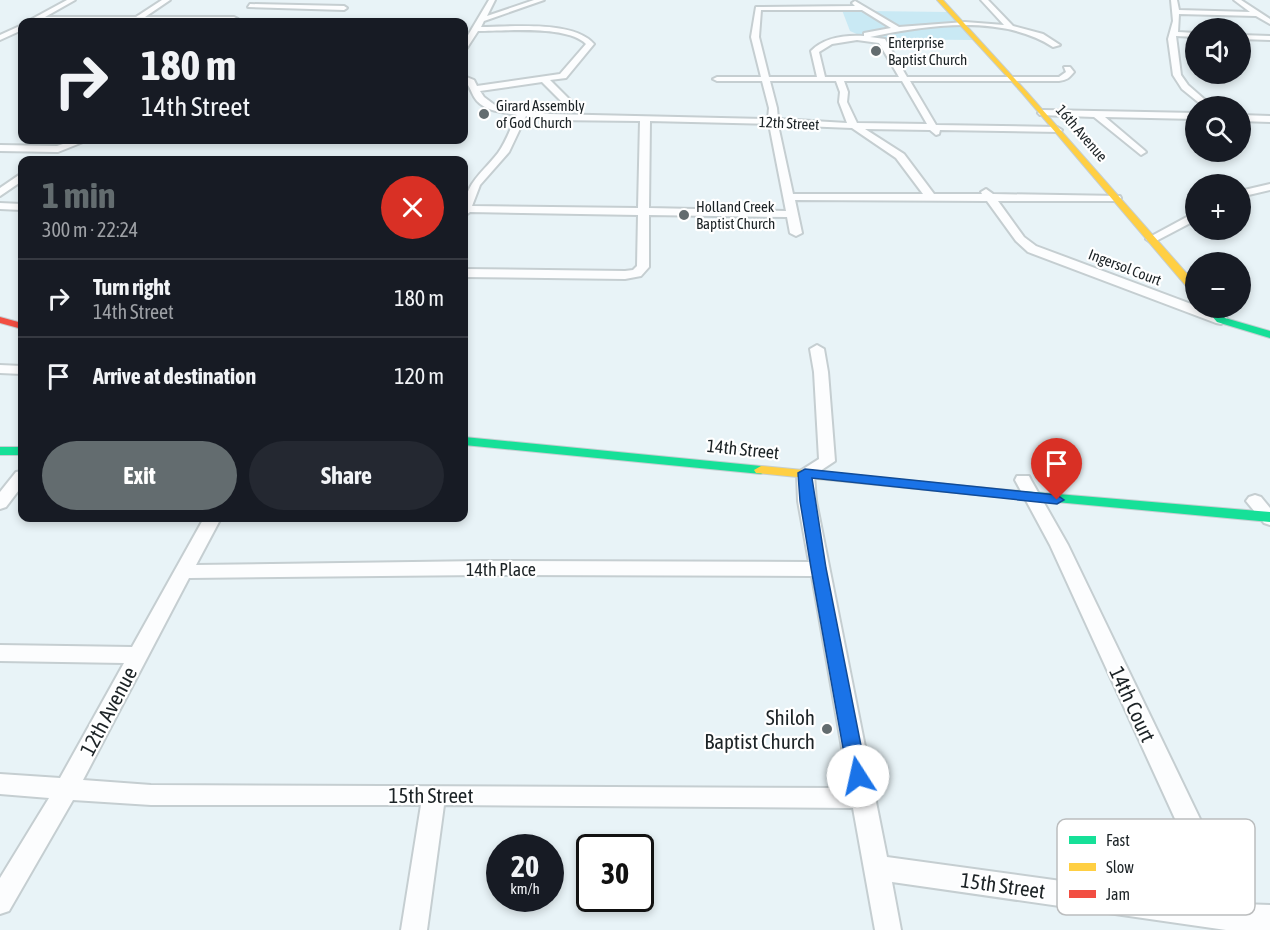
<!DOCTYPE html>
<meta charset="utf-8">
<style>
:root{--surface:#171b24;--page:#242831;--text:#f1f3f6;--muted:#9ea1a6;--line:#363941;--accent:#636c6f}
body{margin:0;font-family:"Asap Condensed",sans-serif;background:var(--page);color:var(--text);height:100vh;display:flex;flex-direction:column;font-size:22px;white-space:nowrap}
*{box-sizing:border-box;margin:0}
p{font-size:20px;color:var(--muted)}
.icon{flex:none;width:33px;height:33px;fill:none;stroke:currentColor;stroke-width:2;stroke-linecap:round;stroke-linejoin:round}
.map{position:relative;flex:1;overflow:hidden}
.side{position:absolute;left:18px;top:156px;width:450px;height:366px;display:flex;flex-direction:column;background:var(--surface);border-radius:12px;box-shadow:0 3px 9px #0003}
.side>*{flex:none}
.top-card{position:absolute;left:18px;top:18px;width:450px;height:126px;border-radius:12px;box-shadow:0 3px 9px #0003;background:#171b24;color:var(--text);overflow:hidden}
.fabs{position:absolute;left:1185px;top:18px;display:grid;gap:12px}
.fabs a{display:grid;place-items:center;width:66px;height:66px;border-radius:50%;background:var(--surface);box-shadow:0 3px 9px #0003;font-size:30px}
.speed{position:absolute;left:486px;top:834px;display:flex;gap:12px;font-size:30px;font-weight:700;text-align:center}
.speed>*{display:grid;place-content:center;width:78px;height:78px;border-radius:50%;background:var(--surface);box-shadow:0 3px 9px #0003;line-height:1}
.speed small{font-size:15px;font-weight:400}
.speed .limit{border:3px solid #111;border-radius:9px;background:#fff;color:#111}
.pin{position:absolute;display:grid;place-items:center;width:51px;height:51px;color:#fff;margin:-62px -26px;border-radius:50% 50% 50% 0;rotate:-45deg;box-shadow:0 0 6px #0007}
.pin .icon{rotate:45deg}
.me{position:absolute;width:66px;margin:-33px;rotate:350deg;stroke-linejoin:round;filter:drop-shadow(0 0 4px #0008)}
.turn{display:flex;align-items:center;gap:21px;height:126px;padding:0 24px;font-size:27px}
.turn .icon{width:78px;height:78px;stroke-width:2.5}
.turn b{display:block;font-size:42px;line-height:51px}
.round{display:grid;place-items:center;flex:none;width:63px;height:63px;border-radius:32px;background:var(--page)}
.overview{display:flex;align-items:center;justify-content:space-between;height:102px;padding:0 24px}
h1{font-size:36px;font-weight:700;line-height:45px;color:var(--accent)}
.button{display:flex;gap:12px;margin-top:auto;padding:12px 24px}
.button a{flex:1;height:69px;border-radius:36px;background:var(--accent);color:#fff;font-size:24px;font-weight:700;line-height:69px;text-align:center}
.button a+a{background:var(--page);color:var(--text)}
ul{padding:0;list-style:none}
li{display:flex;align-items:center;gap:18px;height:78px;padding:0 24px;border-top:2px solid var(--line)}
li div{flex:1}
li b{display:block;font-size:22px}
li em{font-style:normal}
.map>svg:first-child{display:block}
.green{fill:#c9e9f4}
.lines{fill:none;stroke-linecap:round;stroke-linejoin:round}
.street-casing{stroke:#c5ced1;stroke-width:4}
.fast-casing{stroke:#c5ced1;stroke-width:2}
.slow-casing{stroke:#c5ced1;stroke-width:2}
.jam-casing{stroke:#c5ced1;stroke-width:2}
.street{fill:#fcfdfe;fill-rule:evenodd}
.fast{fill:#16e098;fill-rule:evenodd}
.slow{fill:#ffcf43;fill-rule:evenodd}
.jam{fill:#f24e42;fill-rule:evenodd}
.route{fill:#1a73e8;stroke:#114b97;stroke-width:1.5}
.poi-dot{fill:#636c6f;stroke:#fff;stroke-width:2}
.labels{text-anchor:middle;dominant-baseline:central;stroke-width:4.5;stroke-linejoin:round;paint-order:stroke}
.far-poi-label{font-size:15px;fill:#1c2326;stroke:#fff;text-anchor:start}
.far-street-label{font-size:15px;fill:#1c2326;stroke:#fff}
.street-label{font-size:18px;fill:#1c2326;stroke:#fff}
.near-street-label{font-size:21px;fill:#1c2326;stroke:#fff}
.near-poi-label{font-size:21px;fill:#1c2326;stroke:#fff;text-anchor:end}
.key{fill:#fff;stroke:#bbbdbe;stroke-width:1.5}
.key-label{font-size:16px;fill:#1c2326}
</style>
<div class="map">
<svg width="1270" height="930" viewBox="0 0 1270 930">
<rect width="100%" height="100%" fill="#e8f3f7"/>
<path class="green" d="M862 9 867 11 948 12 973 40 868 39 850 31 842 10Z"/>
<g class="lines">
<defs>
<path id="street" d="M67 0H75L45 17H136L162 0H170L145 17H234L238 19 234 21H36L32 19Z
M489 0H495L487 16 534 0H544L484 21 481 27C511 27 573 20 594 44L566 78 550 80 571 101V105H565L542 82 480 91 484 97 496 106 549 114 768 119 769 108 762 81H717L713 79 717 77H761L751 37 756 7 855 6 852 3 855 1 899 27 965 22 1004 25 981 0H988L1013 26 1043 34 1060 45 1053 47C1002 14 927 25 870 37L885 39 907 77H1059L1066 72 1064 67H1070L1074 72C1069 78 1067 80 1059 81H910L936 125 1057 127 1062 130 1060 132 940 130 939 134 936 135 930 130 865 129 904 154 934 194H982L981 192 986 189 993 194 1120 196 1121 198 1116 201H998L1024 237 1036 246 1226 317 1228 320 1221 324 1216 323 1028 252 1016 241 987 201 795 200 802 233 796 236 790 233 787 217 649 215V267L641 276 625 279 464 277V269L625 271 633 270 637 266 638 215 470 212 464 216C464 183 479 177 498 153 506 142 511 127 517 115 503 112 487 112 477 101 471 94 471 86 464 81V76L474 80 477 86 560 74 586 44C567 25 505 31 478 31L467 48H464V42ZM761 10H862L891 28 864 33V36C845 35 825 37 811 51L817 77H769L759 37ZM857 40 879 43 899 77H825L819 52 832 44ZM770 81H836L840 92 839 102 847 123 778 119 777 108ZM844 81H902L927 124 857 123 847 102 848 92ZM526 116 549 120 640 121 638 208 472 206 480 185 509 152ZM650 121 769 124 786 211 649 208ZM778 125 852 128 896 158 923 194H793Z
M1171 0H1177L1179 10 1250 12 1234 0H1241L1270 19V24L1256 16 1179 14 1178 32 1196 33V37L1176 36 1181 75 1188 85 1212 106H1203L1182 89 1173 75 1168 39 1173 21Z
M250 4 344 6 347 8 344 10 248 7Z
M22 25V30L0 40V35Z
M1240 35 1270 36V40L1240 39Z
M1043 110 1196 113V119L1105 117 1144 150 1146 152 1141 155 1094 117 1040 115 1038 113Z
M1240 115 1270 116V122L1240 121Z
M75 140H88L58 152 0 151V145L57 146Z
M22 173V181L0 196V188Z
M1270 184V190L1240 197V191Z
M0 203 22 204V210L0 209Z
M1196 212V220L1156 241 1152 243 1146 239Z
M817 345 824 349 828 372 835 461 814 475 816 501 887 857 1213 902 1050 545 1015 480 1017 476H1029L1031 480 1068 545 1241 904 1270 905V930H1226L892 882 901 930H875L853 808 444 805 427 930H401L421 805H151L73 800 9 911 0 914V878L49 798 0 794V774L60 778 124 663 0 661V645L132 647 204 518H221L196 565 483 561 809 562 798 501 797 473 819 459 814 372 810 349ZM483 575 812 576 849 788 151 785 83 780 189 578Z
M0 365 22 366V374L0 373Z
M22 471V486L6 507 0 509V492L16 472Z
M1255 495 1261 497 1270 508V525L1264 523 1246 501 1249 497Z"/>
<path id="fast" d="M1205 308H1215L1225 318 1270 331V338L1217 322Z
M464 437 761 466 768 470 761 474 464 445Z
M0 447H22V455H0Z
M997 489 1270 512V522L992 496 990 493Z"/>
<path id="slow" d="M937 0H943L1026 91 1196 284V294L1192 293 1022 93Z
M761 466 997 489 1004 493 997 497 756 473 754 470Z"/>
<path id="jam" d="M0 317 22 323V329L0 323Z"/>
</defs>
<use href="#street" class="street-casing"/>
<use href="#fast" class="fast-casing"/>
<use href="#slow" class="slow-casing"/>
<use href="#jam" class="jam-casing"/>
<use href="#street" class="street"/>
<use href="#fast" class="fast"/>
<use href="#slow" class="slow"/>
<use href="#jam" class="jam"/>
</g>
<path class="route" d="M805 469 1057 495 1064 500 1057 504 812 478 826 568 867 776 865 782 858 784 851 782 848 776 811 568 800 501 798 473Z"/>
<g class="poi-dot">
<circle cx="876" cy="51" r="6"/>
<circle cx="484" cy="114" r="6"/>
<circle cx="684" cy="215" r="6"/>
<circle cx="827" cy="729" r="6"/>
</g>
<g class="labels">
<g class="far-poi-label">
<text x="888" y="42">Enterprise<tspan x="888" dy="17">Baptist Church</tspan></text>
<text x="496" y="105">Girard Assembly<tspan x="496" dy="17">of God Church</tspan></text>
<text x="696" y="206">Holland Creek<tspan x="696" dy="17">Baptist Church</tspan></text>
</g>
<g class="far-street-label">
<text transform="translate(789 123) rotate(3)">12th Street</text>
<text transform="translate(1082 133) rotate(49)">16th Avenue</text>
<text transform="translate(1125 267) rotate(21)">Ingersol Court</text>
</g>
<g class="street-label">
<text transform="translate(743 449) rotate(6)">14th Street</text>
<text x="501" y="569">14th Place</text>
</g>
<g class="near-street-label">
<text transform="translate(1133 704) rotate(65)">14th Court</text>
<text transform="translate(108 711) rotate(-62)">12th Avenue</text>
<text x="431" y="795">15th Street</text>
<text transform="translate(1003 885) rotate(8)">15th Street</text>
</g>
<g class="near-poi-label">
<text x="815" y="717">Shiloh<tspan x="815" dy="24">Baptist Church</tspan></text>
</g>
</g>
<rect x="1057" y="819" width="198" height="96" rx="9" class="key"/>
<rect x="1069" y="836" width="27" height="8" fill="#16e098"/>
<rect x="1069" y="863" width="27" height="8" fill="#ffcf43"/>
<rect x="1069" y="890" width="27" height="8" fill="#f24e42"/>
<g class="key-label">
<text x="1106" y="846">Fast</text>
<text x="1106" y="873">Slow</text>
<text x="1106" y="900">Jam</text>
</g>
</svg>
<div class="fabs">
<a><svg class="icon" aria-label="sound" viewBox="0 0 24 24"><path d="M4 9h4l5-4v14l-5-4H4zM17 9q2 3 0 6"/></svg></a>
<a><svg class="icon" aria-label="search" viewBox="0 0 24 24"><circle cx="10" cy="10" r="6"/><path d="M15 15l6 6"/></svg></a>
<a>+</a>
<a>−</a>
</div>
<div class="speed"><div>20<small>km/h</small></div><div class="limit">30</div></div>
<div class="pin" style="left:1057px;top:500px;background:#d93025"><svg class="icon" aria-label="arrive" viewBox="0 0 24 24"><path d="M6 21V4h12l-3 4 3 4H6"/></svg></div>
<svg class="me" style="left:858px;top:776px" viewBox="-20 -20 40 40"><circle r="19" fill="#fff"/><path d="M0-13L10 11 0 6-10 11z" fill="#1a73e8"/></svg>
<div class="top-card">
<div class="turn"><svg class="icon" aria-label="right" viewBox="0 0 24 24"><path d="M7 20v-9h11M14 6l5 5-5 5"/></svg><div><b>180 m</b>14th Street</div></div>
</div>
<section class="side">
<div class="overview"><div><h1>1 min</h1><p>300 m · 22:24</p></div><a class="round" style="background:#d93025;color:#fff"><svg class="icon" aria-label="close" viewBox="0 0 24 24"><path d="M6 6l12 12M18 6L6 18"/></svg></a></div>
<ul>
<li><svg class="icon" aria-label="right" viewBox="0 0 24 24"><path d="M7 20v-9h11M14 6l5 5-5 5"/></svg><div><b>Turn right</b><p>14th Street</p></div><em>180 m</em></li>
<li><svg class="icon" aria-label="arrive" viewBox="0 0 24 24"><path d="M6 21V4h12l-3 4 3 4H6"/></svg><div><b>Arrive at destination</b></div><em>120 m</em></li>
</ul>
<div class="button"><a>Exit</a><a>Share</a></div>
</section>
</div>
